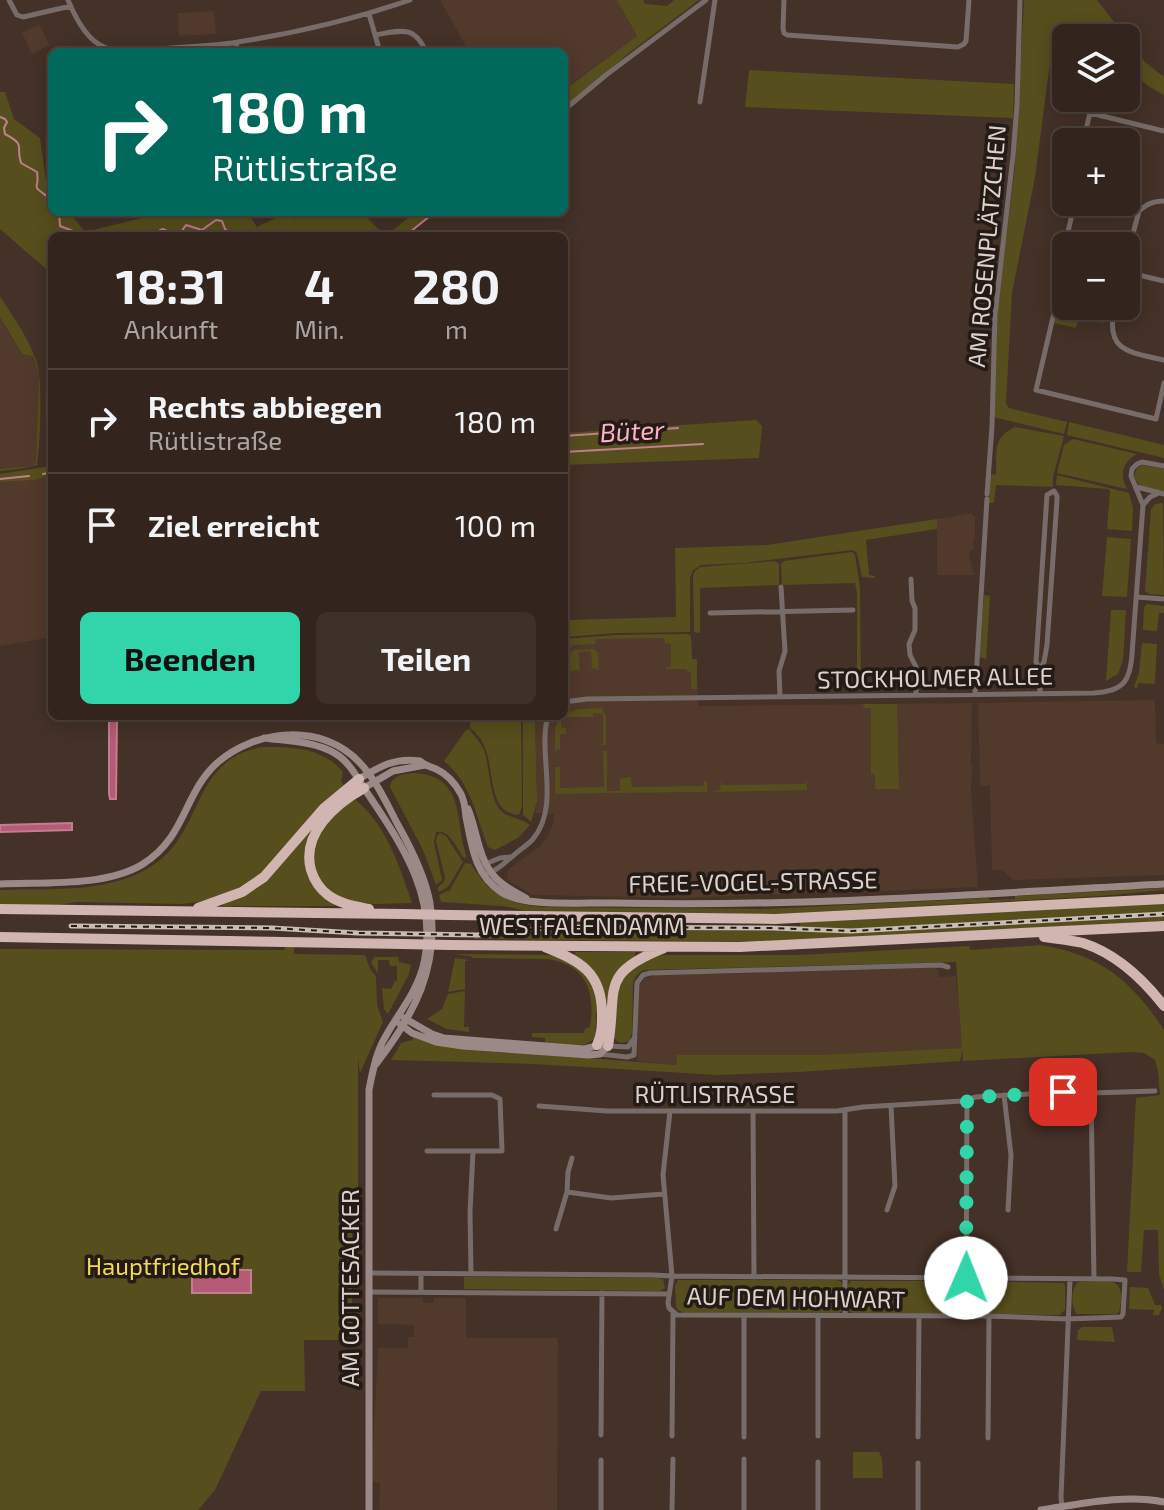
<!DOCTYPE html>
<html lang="de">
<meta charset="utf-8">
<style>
:root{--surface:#33251d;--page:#3e312a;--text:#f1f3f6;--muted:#a9a5a4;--line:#4e423b;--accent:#32d4a9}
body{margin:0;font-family:"Exo 2",sans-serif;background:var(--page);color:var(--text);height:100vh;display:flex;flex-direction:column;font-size:30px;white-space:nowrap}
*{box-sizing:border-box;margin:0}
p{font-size:26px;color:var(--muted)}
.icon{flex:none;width:44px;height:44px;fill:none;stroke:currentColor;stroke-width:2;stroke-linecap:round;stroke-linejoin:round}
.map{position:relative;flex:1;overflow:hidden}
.drawer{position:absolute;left:48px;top:232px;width:520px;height:488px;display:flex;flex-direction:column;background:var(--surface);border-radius:12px;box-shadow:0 4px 20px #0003,0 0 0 2px var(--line)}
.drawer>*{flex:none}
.banner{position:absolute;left:48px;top:48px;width:520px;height:168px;border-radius:12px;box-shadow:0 4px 20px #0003,0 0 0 2px var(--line);background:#00695c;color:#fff;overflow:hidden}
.controls{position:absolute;left:1052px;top:24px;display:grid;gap:16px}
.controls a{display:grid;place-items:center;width:88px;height:88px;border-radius:12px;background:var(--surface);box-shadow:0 4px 20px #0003,0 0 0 2px var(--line);font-size:40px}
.pin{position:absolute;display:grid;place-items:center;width:68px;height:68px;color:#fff;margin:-34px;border-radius:16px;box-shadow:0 4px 12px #0006}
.me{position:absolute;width:88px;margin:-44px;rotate:1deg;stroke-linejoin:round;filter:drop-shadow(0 0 6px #0008)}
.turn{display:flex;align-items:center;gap:28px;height:168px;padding:0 32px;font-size:36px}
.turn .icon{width:104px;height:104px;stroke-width:2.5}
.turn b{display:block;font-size:56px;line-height:68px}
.eta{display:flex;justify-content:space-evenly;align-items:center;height:136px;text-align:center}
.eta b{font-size:48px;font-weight:700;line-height:56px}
.button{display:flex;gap:16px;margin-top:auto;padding:16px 32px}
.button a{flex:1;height:92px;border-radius:12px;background:var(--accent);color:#111;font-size:32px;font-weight:700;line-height:92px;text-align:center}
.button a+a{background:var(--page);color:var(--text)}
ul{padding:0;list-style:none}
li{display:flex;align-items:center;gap:24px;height:104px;padding:0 32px;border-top:2px solid var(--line)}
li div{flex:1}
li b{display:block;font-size:30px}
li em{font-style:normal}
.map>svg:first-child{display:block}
.built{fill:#51392b}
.green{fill:#574e1d}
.water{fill:#b55b75;stroke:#c17e8f;stroke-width:2}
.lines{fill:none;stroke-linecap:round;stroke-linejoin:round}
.stream{stroke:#c17e8f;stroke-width:2}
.street{stroke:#776c6a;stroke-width:5}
.secondary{stroke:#9b8987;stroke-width:7}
.highway{stroke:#d1b5b1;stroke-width:10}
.rail-casing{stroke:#c9bcb5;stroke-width:5}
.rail{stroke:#241b16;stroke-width:2;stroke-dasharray:6;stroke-linecap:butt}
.highway-bridge{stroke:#d1b5b1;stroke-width:10}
.route{stroke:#32d4a9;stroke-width:14;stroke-dasharray:0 25.2}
.labels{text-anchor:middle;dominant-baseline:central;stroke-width:7;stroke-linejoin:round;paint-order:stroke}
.street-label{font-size:24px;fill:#ddd1cb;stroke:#241b16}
.park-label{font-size:24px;fill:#f2d956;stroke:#241b16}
.water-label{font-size:26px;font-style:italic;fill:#feb3c5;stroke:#241b16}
</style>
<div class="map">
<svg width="1164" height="1510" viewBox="0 0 1164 1510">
<rect width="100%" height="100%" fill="#443127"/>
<path class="built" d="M440 0H617L637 36 564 89V52H469Z
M214 11 216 34 179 36 178 13Z
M39 24 50 45 32 54 22 33Z
M0 317 21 354 32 355 39 375 36 462 33 466 0 469Z
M52 474V637L0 646V482L36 480Z
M972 513 973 516H975V539H973L974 550H970L969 556 974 575H937V519Z
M688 634 691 636 692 659H697L698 706 972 703 971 765H973L971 789 978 887 865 892 859 891 682 898 532 895 509 881 507 877V873L510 868 539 847 548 836 553 823 554 814 535 813 537 802 535 716H564V639L617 635Z
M1155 700 1156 743 1164 744V875L1013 880 1002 870H992L990 786H980L978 703Z
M935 968 938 970 939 977 956 976 963 1048 818 1055H677L676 1065 637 1061 639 988 644 979 655 975Z
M378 1298H423V1303H433L434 1298H466V1338H558L557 1510H379L380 1483 371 1482 378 1348H408V1337H414V1325L378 1324Z"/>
<path class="green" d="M617 0H643L645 4 667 6 674 0H699L629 53 564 108V90L637 36Z
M1024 0H1097L1145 62 1164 77V95L1148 86 1126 67V38H1066V62L1050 63 1035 177 1012 293 1006 403 1009 408 1067 422 1064 434 993 417 997 314 1015 166Z
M749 70 1014 84 1013 118 745 107Z
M0 92H5L14 119 40 138 46 182 52 190V212H69L85 232 166 212H247L257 227 288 212H291L295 219 320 212H362L385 236H52V274L0 229Z
M415 212H436L406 236H386Z
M0 296C14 318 29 339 37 363 43 384 40 443 37 465L19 469 0 471V469L32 466 36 462 39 376 33 356 22 354 0 317Z
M1060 301 1066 302V306H1081V312L1104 318 1103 323 1079 318 1076 328 1054 323Z
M756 420 762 426 759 458 564 465V433Z
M1069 422 1164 445V458L1067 435Z
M1015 427 1064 436 1053 477V487L996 485 994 503H989L990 475 996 474C997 452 992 438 1015 427Z
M1073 439 1137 454C1123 462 1119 474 1127 489L1057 473 1064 445Z
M1142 465 1164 469V492C1152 489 1138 489 1134 476L1137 468Z
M52 466V474L36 480 0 482V474Z
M1057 475 1129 493 1133 508 1132 531 1107 529 1110 491 1108 489 1056 485Z
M1163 503 1164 595 1149 594 1145 591 1151 509 1155 504Z
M937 519V529L866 540 869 575 875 576V578L862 577 857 553 853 550 744 563 701 565 693 570 690 577V632L617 633 564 637V620L676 617 675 548 767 545Z
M1107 537 1131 539 1127 597 1102 596Z
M852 552 855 555 860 587 861 687H857V594L855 583 782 585 781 564 784 561Z
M775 561 779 564V585L700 588V633L694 632 693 576 695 571 700 567Z
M984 595 990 596 986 659 979 657Z
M1147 604 1164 606V613H1159L1157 631 1143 630 1144 607Z
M1111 610H1126L1123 660 1118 674 1106 681Z
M688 634 691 636 692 659H697V689H691V673L685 669H666L665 667H671V644L665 643 664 638 596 639 595 644 573 645 564 653V639L617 635Z
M1142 643 1157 644 1155 680 1154 684 1138 683 1137 688 1134 687 1139 673Z
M594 649 598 653 599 670 592 668 591 651 579 652 580 676 579 670 566 671V658L574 650Z
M863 704H897L899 789H875V774H871V708H864Z
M602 708 606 716V745L601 746 603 744V714L593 713V717H561V727L566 728V734H560V749L555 751V728L560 716 579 709Z
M474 716H521L522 806 519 815C487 813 495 770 485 748 482 739 476 733 470 728V724Z
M523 716H535L537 802 531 822 523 815Z
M469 729C475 736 480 742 484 750 490 767 489 799 501 811 508 818 521 818 530 825L518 838 495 850 488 847C476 816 471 783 444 761L466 730Z
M262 747C292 747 322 747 343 772L341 781 344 786 261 876 217 900 182 904 76 902 59 905H0V890C52 888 117 895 160 860 204 825 193 760 262 747Z
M603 751H607V793L555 794V767H560V788L604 787Z
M414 773C467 776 454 822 467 857L464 858C456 848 450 829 436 832L434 842 442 880 436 885 423 850 390 787C392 775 403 774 414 773Z
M628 777H631L632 787 703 786 704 781H707V792L609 793V791H620V779Z
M722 778V785L805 784 807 780V790L709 792 720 790Z
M353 798C385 821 400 867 412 903 392 903 368 906 349 901 316 893 303 856 322 828 329 817 344 807 353 798Z
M325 815 308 871 334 902V906H223V904L245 894Z
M440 833 446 836 463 862 448 887 439 892 437 888 444 882 445 877 436 841 437 836Z
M465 863 471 864C490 895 508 904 543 907L767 909 989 898 990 900 1015 899V896L1164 888V890L1101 896 777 914 528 911 503 906 441 902 439 895 450 890Z
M1164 903V921L776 942 474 939 475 937H498L555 929 800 931V921Z
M1040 945C1101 955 1131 980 1164 1030V1290L1159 1274 1158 1230H1144L1141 1272H1127L1136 1098 1160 1095 1158 1071 1155 1060 1144 1053 1130 1052 963 1061 962 1051 960 1061 799 1072 718 1075 533 1064 391 1060 401 1043 412 1040 414 1036 462 1048 676 1065 677 1055H818L962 1048 956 962 643 970 636 976 633 982 632 1033 629 1041C622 1044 618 1043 614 1038 614 1023 611 1004 616 991 623 972 641 958 661 955H799L969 946 970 950Z
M285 947H294V954L365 955 370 969 376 976 377 1005 383 1022 360 1073 358 1057V1210L352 1211V1340H304L305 1391H261L215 1490 198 1510H0V949L284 950Z
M576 952H635V957L621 969 607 1033 605 1008 574 955Z
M453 954 554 955 575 963 592 982 597 1005 595 1038C582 1051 562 1045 545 1044V1038L532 1037V1033H584L585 1029 590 1027C596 992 586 964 547 959L473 958 470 956Z
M374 957H398L399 962 411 965 409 974 388 1014 384 1009 382 988 391 989 395 981H397V966H390L389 960H378V973L371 963Z
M455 958 470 960 465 961V989L448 992Z
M465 991 464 1027H469V1032L447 1029 427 1019 442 1009 448 994Z
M464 1277 657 1278 663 1279 665 1288 660 1291 464 1289Z
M678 1280H835L840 1281 843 1285V1308L841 1312 836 1314 683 1313 677 1309 676 1306 675 1286Z
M851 1281H960L964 1284V1311L962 1314H853L848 1309V1284Z
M971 1281 1063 1283 1065 1285V1310L1059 1315H1052L969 1313 968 1311V1286Z
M1078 1282C1107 1282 1128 1273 1119 1312L1116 1314H1077C1070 1306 1071 1290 1078 1282Z
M1130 1287 1148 1288 1155 1305H1161L1162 1308 1159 1315H1153L1154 1310 1129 1309Z
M1082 1327H1112L1115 1342 1077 1340 1078 1330Z
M853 1452H879L882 1458 883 1478H853Z"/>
<path class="water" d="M109 716H116L117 719 116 799H110L109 794Z
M72 823V830L0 832V825Z
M192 1270H251V1293H192Z"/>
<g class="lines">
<path class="stream" d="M0 117 5 119 7 122 4 128 5 134C27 146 15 145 21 163L37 172C40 192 29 183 48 197L49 205 52 207
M59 212 60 226 73 231 74 236
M158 236 160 230 163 229 175 235H179L186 225 202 230 216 220 222 221 225 229 233 236
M405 236 435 212
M564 436 678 428
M564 452 703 444
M43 474 52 472
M0 479 29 476"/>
<path class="street" d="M9 0 17 15 23 17 71 6
M68 0C75 17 87 40 104 47 125 56 149 50 171 48 193 46 216 46 238 42 296 33 355 19 410 0
M784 0 783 28 784 33 787 35 958 47 964 44 966 41 969 0
M369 14 380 52
M375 35C400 31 414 24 426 52
M236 43 238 52
M700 102 715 0
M564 110 606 75 706 0
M1083 142 1090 113 1164 131
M1075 202 1062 257 1064 270 1036 390 1156 419 1164 383
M1126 260 1139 211C1147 204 1153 201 1164 201
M1126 272 1164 281
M1115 306C1104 351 1128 352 1164 360
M1137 487 1164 494
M987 494 992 426 995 315 1013 156 1017 105 1020 0
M1143 505 1150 497 1159 493
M911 579 912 601 915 608V630L909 644 910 655 916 667V695
M1136 597 1164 599
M710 613 853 610
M1040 693V669L1036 662 1047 495 1054 491 1057 496V500L1047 645 1044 662 1040 669
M975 694 987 499
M780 697 779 671 785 651 781 587
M564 702 587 699 1094 693C1123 691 1130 682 1132 654L1143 505 1131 476 1132 469 1137 464 1142 462 1164 466
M485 864 500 858 510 857
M489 873C500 869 505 862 514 855 520 849 527 846 533 839 561 805 537 754 548 716
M608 1046 628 1047 635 1037
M600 1054 627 1057 634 1055 637 983 643 975 650 973 941 965 948 967
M1091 1093 1094 1279
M434 1095H492L500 1099 502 1151H473
M1004 1095 1011 1155 1008 1210
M539 1106 607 1111H837L863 1107 962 1101 976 1097 1080 1091 1091 1093 1155 1091
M845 1110V1316
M753 1111 754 1277
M427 1151H473L470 1212 471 1274
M567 1192 568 1172 572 1158
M887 1210 895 1186 891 1106
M556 1229 567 1192 611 1198 664 1194
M369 1273 653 1275 672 1276 1113 1279 1125 1280 1123 1314 1121 1317 1067 1319 989 1316 677 1315 669 1308 668 1303 672 1276 663 1175 670 1111
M421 1274V1292
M370 1292 669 1294
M966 1316 967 1099
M601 1435 602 1293
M672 1436 673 1314
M818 1436V1316
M744 1437V1316
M918 1437 919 1316
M988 1438 989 1316
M1062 1507 1061 1497 1070 1279
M601 1510V1460
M672 1510 673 1459
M744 1510V1459
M818 1510V1462
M918 1510V1463"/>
<path class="secondary" d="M264 738C287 741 315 741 336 754 352 764 359 782 370 797 405 849 439 901 423 967 415 996 395 1017 382 1043 375 1058 372 1074 369 1090V1510
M359 779C379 767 395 757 420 761 425 766 429 766 436 769 447 774 455 783 461 794 465 802 465 809 466 817 472 846 474 874 501 892 525 908 584 902 614 903 797 907 981 894 1164 884
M364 788 393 771 425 765
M468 809C477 830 478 858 494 876 502 886 515 892 526 898
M0 884C43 882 106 887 143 864 187 836 183 794 217 763 255 729 323 722 360 763 376 780 387 804 398 825 411 848 425 876 430 903 440 967 414 1015 376 1064
M404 1018 432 1034 444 1038 584 1049 601 1045
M400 1024 412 1033 436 1042 463 1046 589 1055 600 1054 608 1046
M1041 1510C1081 1504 1124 1494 1164 1502"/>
<path class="highway" d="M364 788C335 804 301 834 311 870 314 880 320 889 328 895 340 904 355 906 369 909
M198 908 242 892 264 877 324 808 359 779
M0 909 403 914
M450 915 775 919 1164 899
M0 937 403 944
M1044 937C1057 939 1070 940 1083 943 1117 954 1143 979 1164 1006
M450 945 740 947 1164 926
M545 947C580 961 602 972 602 1014 602 1024 602 1035 597 1045
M608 1046C618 989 598 974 664 948"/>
<defs>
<path id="rail" d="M71 926 272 928 358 933 477 935 555 927 772 928 851 931 1164 914"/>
</defs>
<use href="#rail" class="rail-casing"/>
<use href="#rail" class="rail"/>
<path class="highway-bridge" d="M403 914 450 915
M403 944 450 945"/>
</g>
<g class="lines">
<path class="route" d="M966 1278 967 1099 976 1097 1063 1092"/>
</g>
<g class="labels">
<g class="street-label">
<text transform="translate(986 246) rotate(-85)">AM ROSENPLÄTZCHEN</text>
<text transform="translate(935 677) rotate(-1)">STOCKHOLMER ALLEE</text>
<text transform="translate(753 881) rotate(-1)">FREIE-VOGEL-STRASSE</text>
<text x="582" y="925">WESTFALENDAMM</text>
<text x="715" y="1093">RÜTLISTRASSE</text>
<text transform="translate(349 1288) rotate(-90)">AM GOTTESACKER</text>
<text transform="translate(796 1297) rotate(1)">AUF DEM HOHWART</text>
</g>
<g class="park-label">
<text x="163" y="1265">Hauptfriedhof</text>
</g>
<g class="water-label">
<text transform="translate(632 430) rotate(-3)">Büter</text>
</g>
</g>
</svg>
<div class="controls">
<a><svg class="icon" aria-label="layers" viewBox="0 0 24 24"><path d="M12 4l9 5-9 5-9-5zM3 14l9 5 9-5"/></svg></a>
<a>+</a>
<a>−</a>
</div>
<div class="pin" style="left:1063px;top:1092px;background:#d93025"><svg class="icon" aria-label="arrive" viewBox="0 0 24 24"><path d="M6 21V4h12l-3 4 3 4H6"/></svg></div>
<svg class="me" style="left:966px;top:1278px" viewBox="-20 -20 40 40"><circle r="19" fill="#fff"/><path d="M0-13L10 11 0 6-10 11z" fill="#32d4a9"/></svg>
<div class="banner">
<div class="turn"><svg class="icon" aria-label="right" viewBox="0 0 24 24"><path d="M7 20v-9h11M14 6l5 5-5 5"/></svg><div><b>180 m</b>Rütlistraße</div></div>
</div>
<section class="drawer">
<div class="eta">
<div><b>18:31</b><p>Ankunft</p></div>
<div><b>4</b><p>Min.</p></div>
<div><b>280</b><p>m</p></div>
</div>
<ul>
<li><svg class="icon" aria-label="right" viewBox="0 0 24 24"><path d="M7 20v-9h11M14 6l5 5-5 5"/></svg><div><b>Rechts abbiegen</b><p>Rütlistraße</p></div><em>180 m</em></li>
<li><svg class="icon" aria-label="arrive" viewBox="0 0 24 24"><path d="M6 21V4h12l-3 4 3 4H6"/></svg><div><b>Ziel erreicht</b></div><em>100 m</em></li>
</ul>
<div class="button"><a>Beenden</a><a>Teilen</a></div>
</section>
</div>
